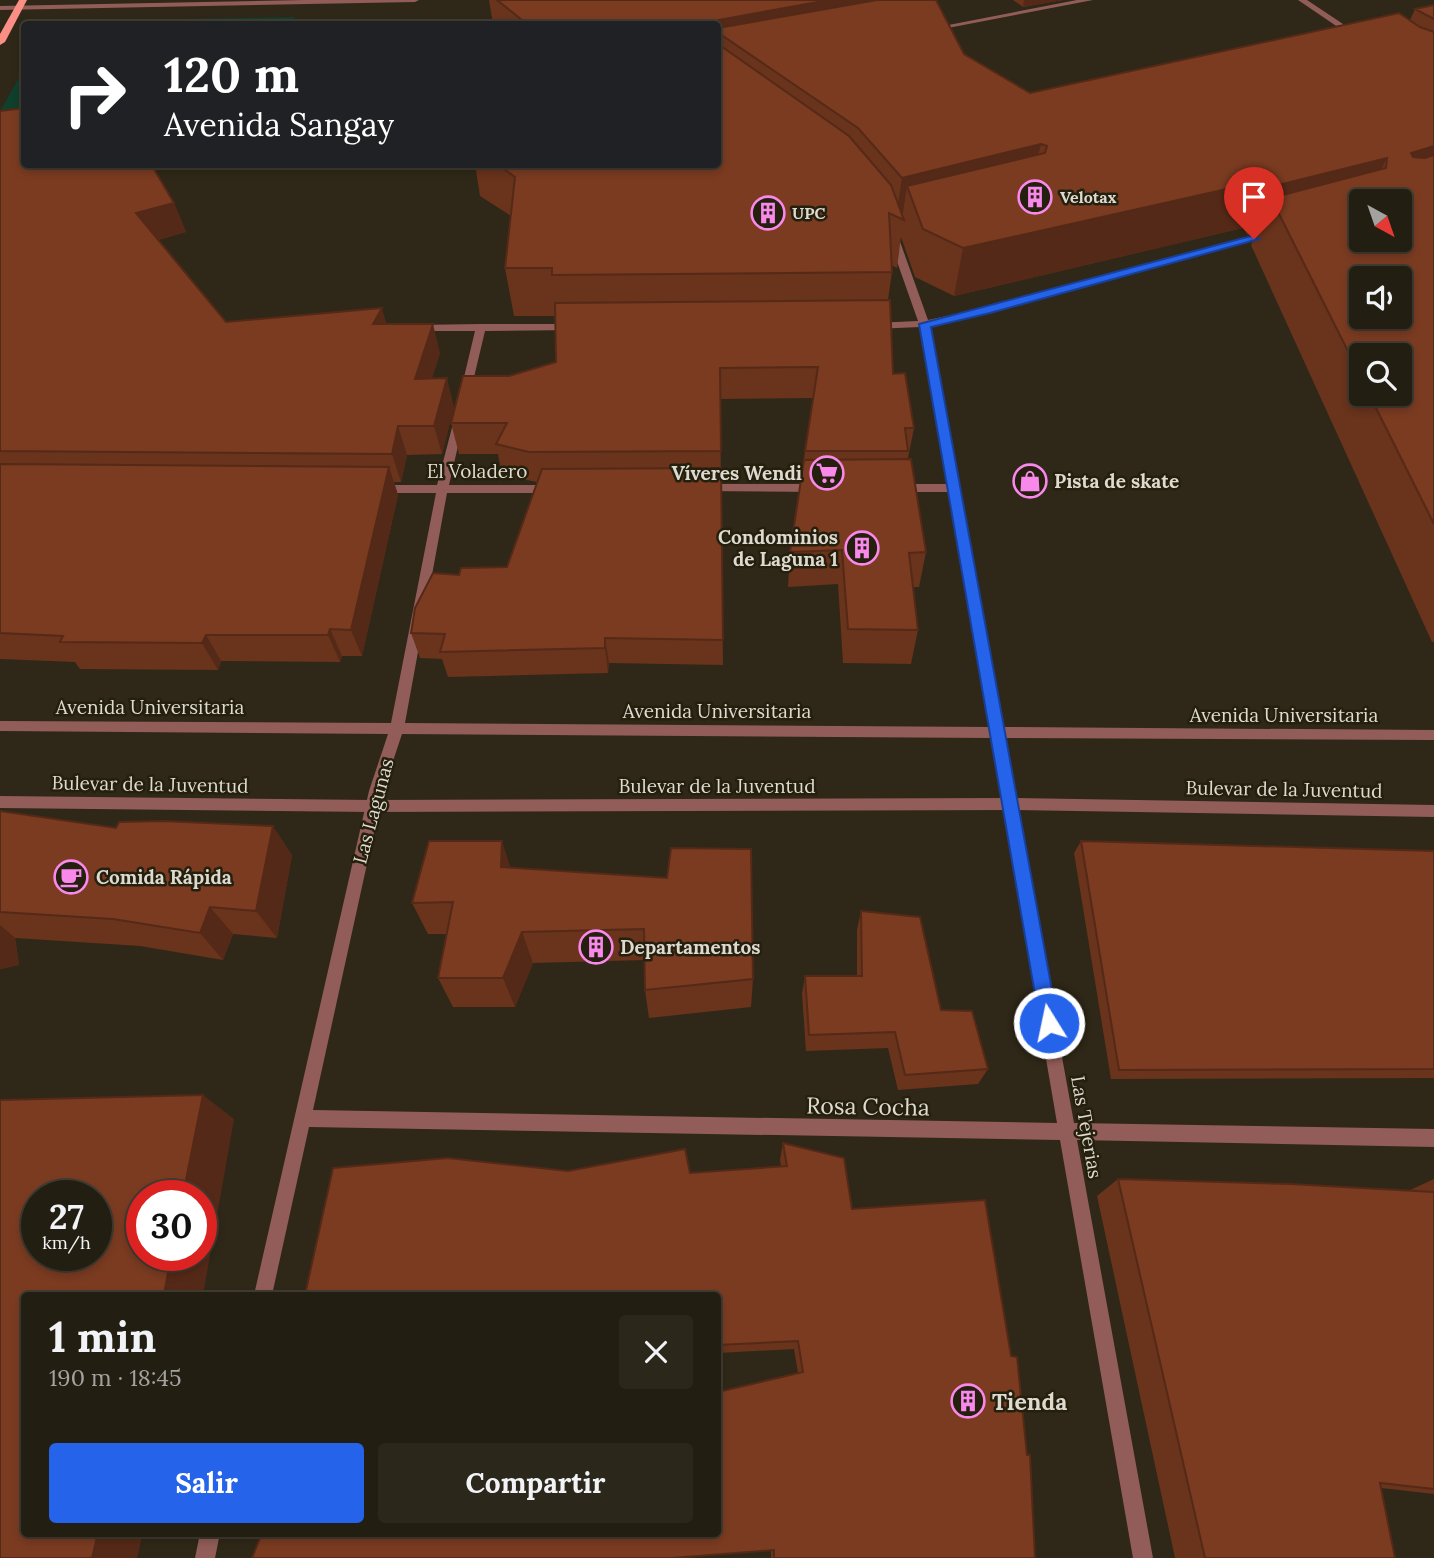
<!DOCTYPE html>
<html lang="es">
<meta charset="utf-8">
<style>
:root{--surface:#231e12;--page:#2b271b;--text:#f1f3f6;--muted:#a3a29f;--line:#403c32;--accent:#2563eb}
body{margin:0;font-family:Lora,serif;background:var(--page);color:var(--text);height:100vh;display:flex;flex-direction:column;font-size:26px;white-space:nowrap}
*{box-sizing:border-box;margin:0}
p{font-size:23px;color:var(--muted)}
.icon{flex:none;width:38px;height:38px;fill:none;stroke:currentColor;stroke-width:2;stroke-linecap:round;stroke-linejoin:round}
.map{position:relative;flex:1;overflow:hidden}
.drawer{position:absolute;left:21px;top:1292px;width:700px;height:245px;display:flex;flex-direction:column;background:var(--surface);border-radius:7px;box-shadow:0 4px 10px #0003,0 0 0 2px var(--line)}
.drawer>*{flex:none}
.hud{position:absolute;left:21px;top:21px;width:700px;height:147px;border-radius:7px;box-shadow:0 4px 10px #0003,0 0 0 2px var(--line);background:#202124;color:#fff;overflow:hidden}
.needle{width:46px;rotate:140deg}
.fabs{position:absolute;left:1349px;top:189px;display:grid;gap:14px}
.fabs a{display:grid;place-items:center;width:63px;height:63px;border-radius:7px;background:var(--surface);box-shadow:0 4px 10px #0003,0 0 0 2px var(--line);font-size:35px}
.speed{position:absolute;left:21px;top:1180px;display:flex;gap:14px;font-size:35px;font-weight:700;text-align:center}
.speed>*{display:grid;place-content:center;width:91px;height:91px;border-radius:50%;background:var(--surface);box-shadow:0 4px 10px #0003,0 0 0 2px var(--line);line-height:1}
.speed small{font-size:18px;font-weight:400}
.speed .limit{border:10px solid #d22;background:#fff;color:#111}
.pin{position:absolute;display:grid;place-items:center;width:60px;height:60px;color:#fff;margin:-72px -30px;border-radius:50% 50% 50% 0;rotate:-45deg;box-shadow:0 0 7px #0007}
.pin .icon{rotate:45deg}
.me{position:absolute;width:77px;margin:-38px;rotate:350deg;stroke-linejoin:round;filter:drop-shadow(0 0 5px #0008)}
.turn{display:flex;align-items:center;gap:24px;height:147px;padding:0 28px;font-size:32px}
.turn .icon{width:91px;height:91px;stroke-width:2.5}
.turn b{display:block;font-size:49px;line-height:60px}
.round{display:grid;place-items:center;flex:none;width:74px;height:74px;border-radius:7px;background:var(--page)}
.headline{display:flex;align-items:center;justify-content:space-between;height:119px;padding:0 28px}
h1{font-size:42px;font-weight:800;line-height:52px}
.action{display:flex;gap:14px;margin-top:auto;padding:14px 28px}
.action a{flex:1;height:80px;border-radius:7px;background:var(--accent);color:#fff;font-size:28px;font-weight:800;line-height:80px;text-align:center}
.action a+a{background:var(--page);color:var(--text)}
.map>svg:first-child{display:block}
.green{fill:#103f2c}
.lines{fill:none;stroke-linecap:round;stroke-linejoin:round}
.service{fill:#925d58;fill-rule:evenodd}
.pedestrian{fill:#925d58;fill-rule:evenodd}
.minor{fill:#925d58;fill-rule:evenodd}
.primary{fill:#fb8f85;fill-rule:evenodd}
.wall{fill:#69331c;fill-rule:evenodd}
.shaded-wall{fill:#552917}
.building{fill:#7a3b21;stroke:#552917;stroke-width:2;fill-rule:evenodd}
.route{fill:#2563eb;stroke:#184099;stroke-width:2}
.labels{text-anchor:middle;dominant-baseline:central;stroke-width:5;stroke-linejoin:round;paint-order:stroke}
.far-poi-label{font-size:16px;font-weight:bold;fill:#dedad0;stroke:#251f0e;text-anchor:start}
.street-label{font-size:19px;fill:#dedad0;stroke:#251f0e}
.poi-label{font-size:19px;font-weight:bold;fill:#dedad0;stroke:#251f0e;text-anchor:start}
.near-street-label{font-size:23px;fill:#dedad0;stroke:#251f0e}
.near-poi-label{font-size:23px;font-weight:bold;fill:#dedad0;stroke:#251f0e;text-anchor:start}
</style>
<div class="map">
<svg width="1434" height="1558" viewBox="0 0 1434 1558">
<rect width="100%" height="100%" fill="#2f2818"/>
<path class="green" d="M295 17 292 24H50L52 21Z
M24 69V132L0 111Z"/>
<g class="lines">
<path class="service" d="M1077 0H1093L932 31 928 29Z
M1298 0H1307L1361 36 1354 38Z"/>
<path class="pedestrian" d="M0 796 372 800 1011 798 1434 805V817L1011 810 372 812 0 808Z"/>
<path class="minor" d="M304 0H419L415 2 0 10V6Z
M1269 232 1277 234 989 313 929 326 958 485 961 488 959 490 1002 727 1434 730V740L1004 738 1074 1123 1434 1129V1147L1077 1140 1153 1558H1133L1060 1140 309 1127 272 1295H254L369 791 388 734 0 731V721L391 723 436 493H379L373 489 379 485H437L454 420 459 417 464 420 449 485H551L557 489 551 493H447L405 723 989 727 948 492H897L891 488 897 484H947L920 327 874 329 869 326 874 323 918 321 888 236 893 233 898 236 928 320 985 308ZM402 734 991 738 1057 1123 313 1110 383 791Z
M481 324H574L579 327 574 330 485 331 470 394 465 397 460 394 475 331H415L410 328 415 325Z
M704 484H817L823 488 817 492 700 491V485Z
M200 1533H220L215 1558H195Z"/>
<path class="primary" d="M19 0H27L5 42 0 45V34Z"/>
</g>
<path class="wall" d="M489 0H936L964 54 1030 93 1410 20 1415 9 1434 5V642H1432L1251 245 1257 233 1247 235 1243 228 954 296 915 277 901 237 897 268 891 265 892 272 888 300 893 374 914 428 908 458 907 459 926 552 919 587H913L918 630 911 664 843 663 838 584 788 587 790 552 813 398 720 399 723 665 609 663 608 673 448 677 442 659 420 658 411 633 459 575 507 567 537 482 502 475 498 454H459L451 423 509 376 556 362 555 316H514L505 268 511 216 480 196 475 164H718V24H493ZM1362 355 1400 394H1362Z
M1013 0H1063L1023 7Z
M0 111 174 203 186 232 158 240 226 322 386 324 440 353 432 378 454 407 442 454 407 455 401 482H394L398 495 362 656H342L340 662 221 661 218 670 80 669 75 662 0 659Z
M0 811 292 855 277 938 233 934 223 960 140 946 15 938 19 965 0 969Z
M1081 841 1434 851V1078L1111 1079 1074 853Z
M511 868 753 979 751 1007 649 1018 645 990V960L533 963 515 1007H453L438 978 446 934H428L412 903Z
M861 911 988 1069 978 1084 898 1090 888 1048 806 1051 802 994 805 976H857V930Z
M783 1143 852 1209 1035 1558H771V1550L798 1373 794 1349 718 1353V1295L568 1171 690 1173 781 1166 780 1160Z
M1118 1179 1408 1191 1434 1179V1494L1381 1488 1395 1558H1175L1097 1196Z"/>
<path class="shaded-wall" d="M829 0H924L720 34V79H718V20Z
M1024 0H1063L1023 7Z
M1041 144 1029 190 907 186 902 219 896 217 902 178Z
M1434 146V185L1387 200 1411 153Z
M1387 158 1365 201 1271 198 1257 233 1247 235 1266 188Z
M1263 181 1243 228 954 296 963 248Z
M174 203 186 232 149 242 136 213Z
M382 308 390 337 373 324Z
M433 324 440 353 423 407 415 379Z
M447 378 454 407 442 454 434 426Z
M398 426 407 455 401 482 392 454Z
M389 467 398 495 362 656 351 630Z
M330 629 342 656 340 662 328 635Z
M206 635 221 661 218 670 202 643Z
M605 638 609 663 608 673 605 648Z
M273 826 292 855 277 938 256 911Z
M502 841 513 875 501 867Z
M210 907 233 934 223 960 200 933Z
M0 925 15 938 19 965 0 969Z
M522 932 533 963 515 1007 503 978Z
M203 1095 234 1119 203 1295H164L171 1255H201V1195H183Z
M98 1533H143L137 1558H92Z"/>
<path class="building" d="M497 0H829L718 20 717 24H527Z
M877 0H936L964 54 1030 93 1399 13 1420 27 1434 32V146L1411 153 1413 157 1425 158 1434 155V524L1369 394H1400V355H1362V379L1271 198 1386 168 1387 158 1266 188 1263 181 963 248 923 229 907 186 1045 153 1047 146 1041 144 902 178 858 128 720 34H718V28ZM1362 201H1400V240H1362ZM1362 278H1400V317H1362Z
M1434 5V19L1415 9Z
M718 44 849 136 891 185 904 220 889 213 892 272 552 275V268H505L515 177 497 164H718Z
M24 108V164H151L174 203 136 213 226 322 382 308 373 324H433L415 379 447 378 434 426H398L392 454 0 451V111Z
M890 300 893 374 905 373 914 428H905L908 451H805L818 367 720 368 721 451 529 452 496 444 507 423H451L463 376H509L556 362 555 303Z
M911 459 926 552 909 553 918 630 848 629 842 550 790 552 804 460Z
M0 464 389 467 351 630 330 629 328 635H206L202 643 60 642 63 636 0 633Z
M721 468 723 640 605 638V648L440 652 445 634 411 633 415 608 433 573 459 575 461 568 507 567 542 469Z
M0 811 116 828 119 822 163 821 273 826 256 911 210 907 200 933 113 919 0 912Z
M429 841H502L501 867 667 878 671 848 751 849 753 979 645 990 644 929 522 932 503 978H438L453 902 412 903Z
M1081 841 1434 851V1069L1119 1070Z
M861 911 920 917 941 1010 972 1011 988 1069 905 1075 895 1032 809 1035 805 976H862Z
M203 1095 183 1195H142V1255H171L164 1295H24V1533H98L92 1558H0V1100ZM37 1195H96V1255H37Z
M783 1143 844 1158 852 1209 985 1200 1011 1356 1017 1357 1027 1455H1030L1035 1558H774V1550L673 1558H252L262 1533H718V1392L803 1372 798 1341 718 1345V1295H305L333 1168 448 1158 568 1171 685 1149 690 1173 787 1166Z
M1118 1179 1290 1184 1434 1192V1489L1380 1483 1395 1558H1205Z"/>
<path class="route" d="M1251 236 1259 239 990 313 931 327 1058 1023 1055 1029 1049 1032 1042 1029 1040 1023 919 324Z"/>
<defs>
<symbol id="building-ring" viewBox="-11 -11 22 22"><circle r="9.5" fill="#251f0e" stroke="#f888ea" stroke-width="1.5"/><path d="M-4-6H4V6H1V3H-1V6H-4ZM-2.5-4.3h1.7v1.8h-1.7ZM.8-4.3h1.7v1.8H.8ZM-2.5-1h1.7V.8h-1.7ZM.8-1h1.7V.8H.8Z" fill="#f888ea"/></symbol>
<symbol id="supermarket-ring" viewBox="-11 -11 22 22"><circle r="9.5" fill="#251f0e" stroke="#f888ea" stroke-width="1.5"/><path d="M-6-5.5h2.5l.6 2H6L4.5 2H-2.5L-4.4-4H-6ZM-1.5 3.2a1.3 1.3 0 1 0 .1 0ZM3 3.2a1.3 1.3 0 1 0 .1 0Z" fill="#f888ea"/></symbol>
<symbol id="shop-ring" viewBox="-11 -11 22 22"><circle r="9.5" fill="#251f0e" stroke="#f888ea" stroke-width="1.5"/><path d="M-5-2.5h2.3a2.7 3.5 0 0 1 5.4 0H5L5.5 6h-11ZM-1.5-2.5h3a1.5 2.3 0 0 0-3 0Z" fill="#f888ea"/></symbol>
<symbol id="cafe-ring" viewBox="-11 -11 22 22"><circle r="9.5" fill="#251f0e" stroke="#f888ea" stroke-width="1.5"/><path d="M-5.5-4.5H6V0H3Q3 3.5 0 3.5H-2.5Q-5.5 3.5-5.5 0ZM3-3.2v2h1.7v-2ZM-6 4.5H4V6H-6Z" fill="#f888ea"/></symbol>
</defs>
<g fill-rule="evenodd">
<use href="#building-ring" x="1016" y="178" width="38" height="38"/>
<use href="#building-ring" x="749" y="194" width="38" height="38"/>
<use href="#supermarket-ring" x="808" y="454" width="38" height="38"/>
<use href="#shop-ring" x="1011" y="462" width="38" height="38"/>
<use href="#building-ring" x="843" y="529" width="38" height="38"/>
<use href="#cafe-ring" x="52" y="858" width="38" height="38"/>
<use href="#building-ring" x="577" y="928" width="38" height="38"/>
<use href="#building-ring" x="949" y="1382" width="38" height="38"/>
</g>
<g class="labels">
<g class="far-poi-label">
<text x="1060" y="197">Velotax</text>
<text x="792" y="213">UPC</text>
</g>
<g class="street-label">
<text x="477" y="471">El Voladero</text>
<text x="150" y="707">Avenida Universitaria</text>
<text x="717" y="711">Avenida Universitaria</text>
<text x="1284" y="715">Avenida Universitaria</text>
<text transform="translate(150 784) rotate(1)">Bulevar de la Juventud</text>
<text x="717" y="786">Bulevar de la Juventud</text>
<text transform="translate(1284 789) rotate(1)">Bulevar de la Juventud</text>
<text transform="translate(373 811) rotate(-75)">Las Lagunas</text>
<text transform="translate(1087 1127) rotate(80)">Las Tejerias</text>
</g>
<g class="poi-label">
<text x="802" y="473" text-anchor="end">Víveres Wendi</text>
<text x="1054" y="481">Pista de skate</text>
<text x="838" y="537" text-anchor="end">Condominios<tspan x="838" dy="22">de Laguna 1</tspan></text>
<text x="96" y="877">Comida Rápida</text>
<text x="620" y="947">Departamentos</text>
</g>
<g class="near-street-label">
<text transform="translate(868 1106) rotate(1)">Rosa Cocha</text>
</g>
<g class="near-poi-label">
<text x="992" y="1401">Tienda</text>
</g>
</g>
</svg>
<div class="fabs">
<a><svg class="needle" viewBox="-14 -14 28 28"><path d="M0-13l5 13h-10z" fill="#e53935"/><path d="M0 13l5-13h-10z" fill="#a3a29f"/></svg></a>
<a><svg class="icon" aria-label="sound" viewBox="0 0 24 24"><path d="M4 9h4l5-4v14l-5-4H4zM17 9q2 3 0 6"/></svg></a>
<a><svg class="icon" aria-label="search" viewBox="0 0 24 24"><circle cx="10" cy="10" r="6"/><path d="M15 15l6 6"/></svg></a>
</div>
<div class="speed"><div>27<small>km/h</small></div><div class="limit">30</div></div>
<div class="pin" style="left:1254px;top:239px;background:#d93025"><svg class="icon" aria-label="arrive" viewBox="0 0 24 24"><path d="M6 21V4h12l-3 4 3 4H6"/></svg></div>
<svg class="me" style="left:1049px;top:1023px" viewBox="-20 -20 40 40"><circle r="17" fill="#2563eb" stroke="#fff" stroke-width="3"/><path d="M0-11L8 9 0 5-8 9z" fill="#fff"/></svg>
<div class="hud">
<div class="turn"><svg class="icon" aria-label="right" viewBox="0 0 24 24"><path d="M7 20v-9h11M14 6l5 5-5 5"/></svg><div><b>120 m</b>Avenida Sangay</div></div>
</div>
<section class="drawer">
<div class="headline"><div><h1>1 min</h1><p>190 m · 18:45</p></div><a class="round"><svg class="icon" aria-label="close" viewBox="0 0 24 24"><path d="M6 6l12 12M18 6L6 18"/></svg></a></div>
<div class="action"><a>Salir</a><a>Compartir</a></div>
</section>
</div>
